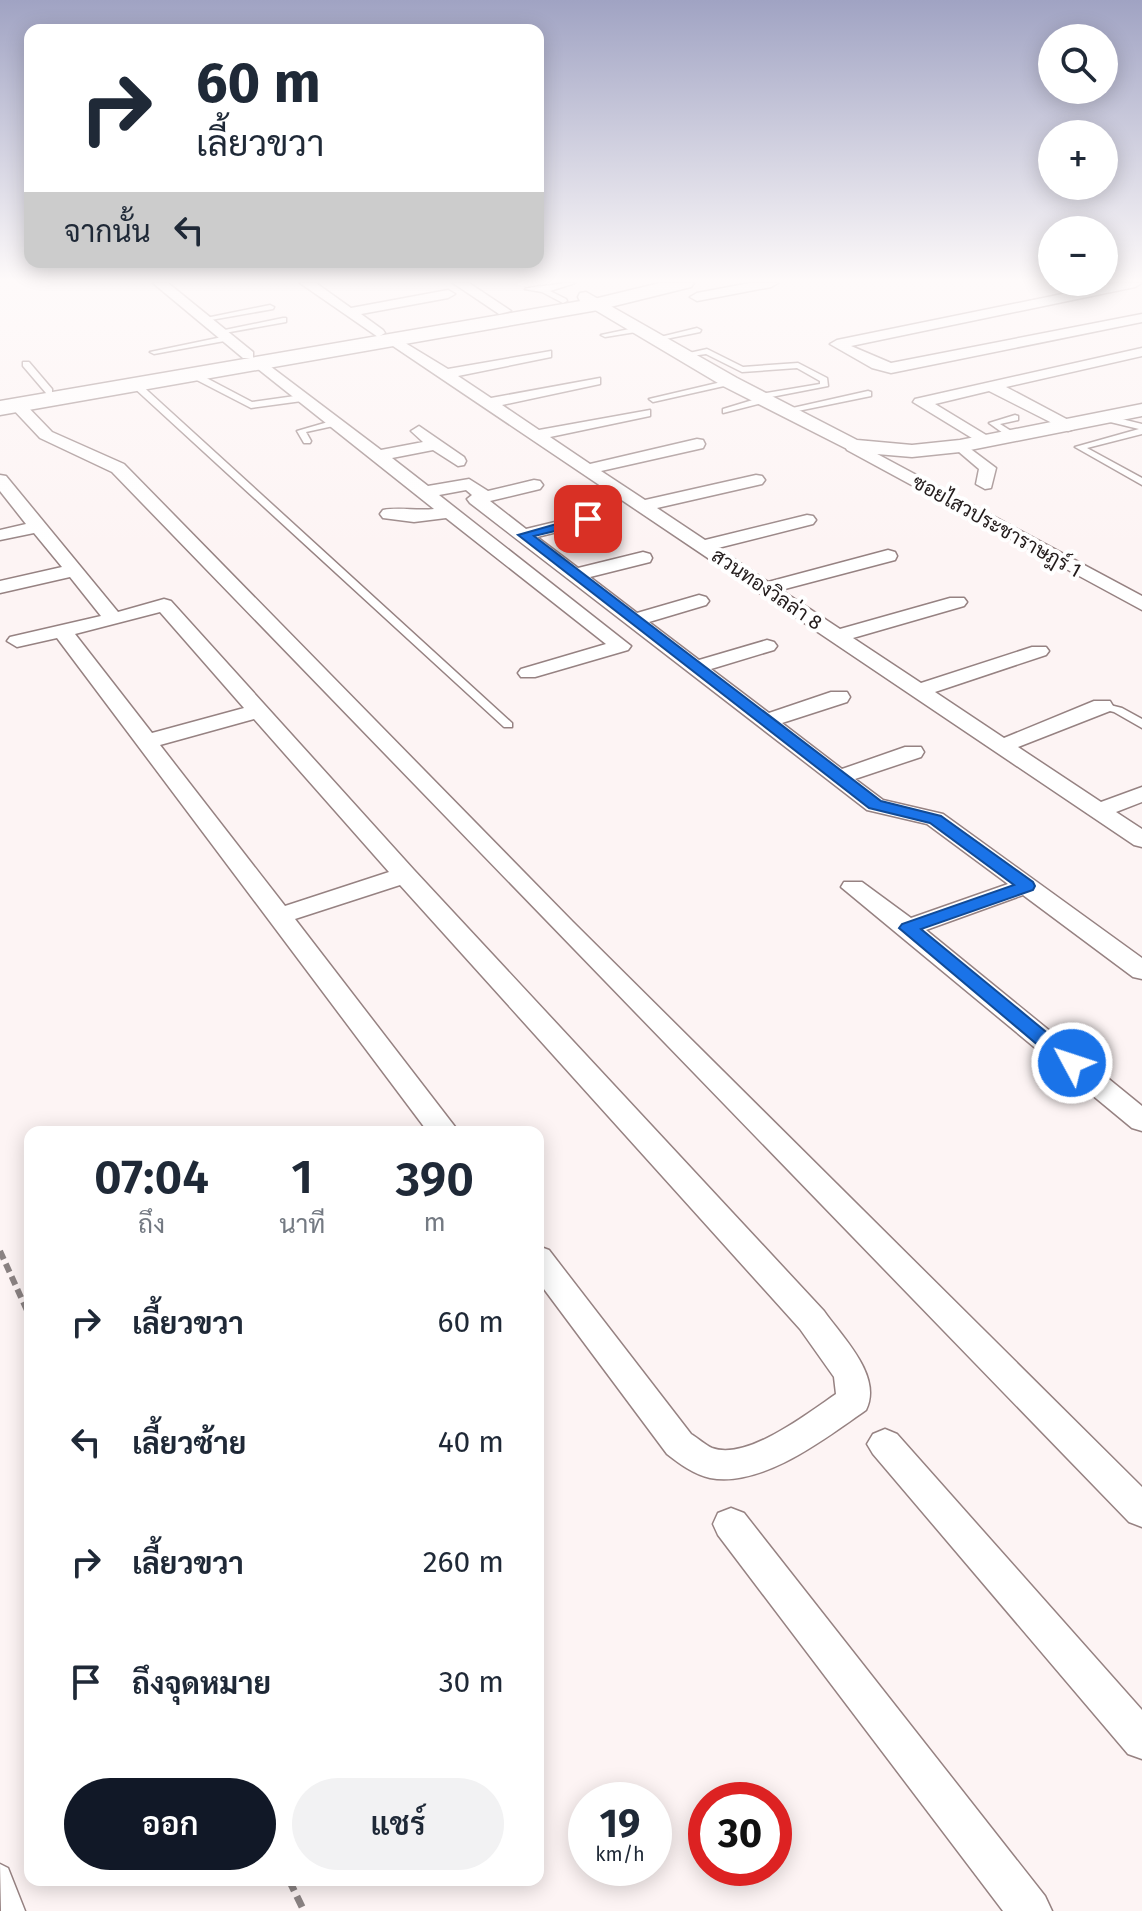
<!DOCTYPE html>
<html lang="th">
<meta charset="utf-8">
<style>
:root{--surface:#fff;--page:#f2f2f3;--text:#1f2937;--muted:#747a83;--accent:#111827}
body{margin:0;font-family:"Fira Sans",Sarabun,sans-serif;background:var(--page);color:var(--text);height:100vh;display:flex;flex-direction:column;font-size:30px;white-space:nowrap}
*{box-sizing:border-box;margin:0}
p{font-size:26px;color:var(--muted)}
.icon{flex:none;width:44px;height:44px;fill:none;stroke:currentColor;stroke-width:2;stroke-linecap:round;stroke-linejoin:round}
.map{position:relative;flex:1;overflow:hidden}
.drawer{position:absolute;left:24px;top:1126px;width:520px;height:760px;display:flex;flex-direction:column;background:var(--surface);border-radius:16px;box-shadow:0 4px 20px #0003}
.drawer>*{flex:none}
.guide{position:absolute;left:24px;top:24px;width:520px;height:244px;border-radius:16px;box-shadow:0 4px 20px #0003;background:#fff;color:var(--text);overflow:hidden}
.fabs{position:absolute;left:1038px;top:24px;display:grid;gap:16px}
.fabs a{display:grid;place-items:center;width:80px;height:80px;border-radius:50%;background:var(--surface);box-shadow:0 4px 20px #0003;font-size:40px}
.speed{position:absolute;left:568px;top:1782px;display:flex;gap:16px;font-size:40px;font-weight:700;text-align:center}
.speed>*{display:grid;place-content:center;width:104px;height:104px;border-radius:50%;background:var(--surface);box-shadow:0 4px 20px #0003;line-height:1}
.speed small{font-size:20px;font-weight:400}
.speed .limit{border:12px solid #d22;background:#fff;color:#111}
.pin{position:absolute;display:grid;place-items:center;width:68px;height:68px;color:#fff;margin:-34px;border-radius:16px;box-shadow:0 4px 12px #0006}
.me{position:absolute;width:88px;margin:-44px;rotate:310deg;stroke-linejoin:round;filter:drop-shadow(0 0 6px #0008)}
.turn{display:flex;align-items:center;gap:28px;height:168px;padding:0 40px;font-size:36px}
.turn .icon{width:104px;height:104px;stroke-width:2.5}
.turn b{display:block;font-size:56px;line-height:68px}
.then{display:flex;align-items:center;height:76px;padding:0 40px;background:#0003;gap:16px;font-size:30px}
.eta{display:flex;justify-content:space-evenly;align-items:center;height:136px;text-align:center}
.eta b{font-size:48px;font-weight:600;line-height:56px}
.button{display:flex;gap:16px;margin-top:auto;padding:16px 40px}
.button a{flex:1;height:92px;border-radius:48px;background:var(--accent);color:#fff;font-size:32px;font-weight:600;line-height:92px;text-align:center}
.button a+a{background:var(--page);color:var(--text)}
ul{padding:0;list-style:none}
li{display:flex;align-items:center;gap:24px;height:120px;padding:0 40px}
li div{flex:1}
li b{display:block;font-size:30px}
li em{font-style:normal}
.map>svg:first-child{display:block}
.lines{fill:none;stroke-linecap:round;stroke-linejoin:round}
.service-casing{stroke:#968282;stroke-width:3}
.minor-casing{stroke:#968282;stroke-width:3}
.tertiary-casing{stroke:#968282;stroke-width:3}
.secondary-casing{stroke:#968282;stroke-width:3}
.path-far1{stroke:#8b8383;stroke-width:6;stroke-dasharray:9 5;stroke-linecap:butt}
.path{stroke:#8b8383;stroke-width:7;stroke-dasharray:12 6;stroke-linecap:butt}
.service{fill:#fff;fill-rule:evenodd}
.minor{fill:#fff;fill-rule:evenodd}
.tertiary{fill:#fff;fill-rule:evenodd}
.secondary{fill:#fff;fill-rule:evenodd}
.route{fill:#1a73e8;stroke:#114b97;stroke-width:2}
.labels{text-anchor:middle;dominant-baseline:central;stroke-width:8;stroke-linejoin:round;paint-order:stroke}
.far-street-label{font-size:20px;fill:#231c1c;stroke:#fff}
</style>
<div class="map">
<svg width="1142" height="1911" viewBox="0 0 1142 1911">
<rect width="100%" height="100%" fill="#fdf4f4"/>
<g class="lines">
<defs>
<path id="service" d="M563 283H575L550 291 566 299 567 301 563 303 542 292 525 289C533 286 552 286 563 283Z
M270 305 274 307 273 309 205 321 201 319Z
M283 318H286V322L219 334 215 332Z
M639 327H642V331L605 337 601 335Z
M697 328 701 330 700 332 656 341 652 339Z
M227 336 231 338 230 340 154 354 150 352Z
M707 349 743 367 798 363 827 378 828 386 766 398V402L723 413V409L756 399 753 397 754 395 820 384V381L797 368 742 372 706 354 684 357 680 355Z
M23 362H29L52 389V393H46L23 366Z
M189 372H195L252 402 302 395 306 398 302 401 251 408 189 376Z
M730 380H733V384L653 402 649 399Z
M132 382H138L512 723V727H504L132 386Z
M868 391 871 392V396L783 414 779 411Z
M1015 415 1018 416V420L1000 424 1016 434V438H1010L989 423Z
M1105 415 1142 424V434L1087 448 1142 478V485L1075 447 1139 429 1102 420 1101 418Z
M335 420 338 421V425L306 432 311 441 310 443H304L297 431Z
M1102 703 1122 708 1142 719V728L1114 712 1098 708V704Z
M0 1864 8 1868 25 1911H1Z"/>
<path id="minor" d="M153 283H168L253 352V358H243Z
M300 283H316L351 308 448 290 455 294 448 298 361 314 383 330 385 333 378 337Z
M453 283H469L511 311 499 314Z
M750 283H778L771 287 697 301 690 297 697 293Z
M1116 283H1142L1135 287 851 346 891 363 1142 314V322L891 373 872 368 830 344 837 340Z
M392 335 448 369 551 351V357L458 376 491 398 600 378V384L502 405 539 430 650 410V416L550 437 590 464 697 439 703 440 705 444 703 448 601 471 645 500 756 475 762 476 765 480 762 484 657 508 705 540 807 515 813 516 816 520 813 524 718 548 768 582 888 550 895 552 897 556 895 560 781 590 840 629 950 598H964L967 602 964 606 853 638 921 683 1032 647H1046L1049 651 1046 655 935 692 1004 738 1094 701H1110L1113 706 1110 711 1018 747 1101 802 1142 787V802L1116 812 1142 829V847L1134 845 387 342V336Z
M1142 348V356L1006 387 1074 423V429L1068 431 989 391 935 404 991 438 993 441 985 446 913 402 915 399Z
M258 357 381 450 423 442 411 431 419 426 464 457 466 461 464 465 458 466 433 450 392 458 428 486 469 479 488 491 534 480 540 481 543 485 540 489 490 501 526 529 588 514 594 515 597 519 594 523 537 537 578 568 643 552 650 554 652 558 650 562 590 577 637 613 699 595 706 597 709 601 706 605 649 622 699 660 767 640 774 642 777 646 774 650 711 669 769 713 831 692H847L850 697 847 702 782 723 842 769 905 747H921L924 752 921 757 855 779 883 800 943 814 1142 958V979L1133 977 1023 895 926 930 1142 1106V1131L1132 1128 841 887 844 882H862L911 918 1008 884 927 824 867 810 470 503 467 499 472 495 466 490 439 495 631 646 628 650 535 677H521L518 673 521 669 606 644 446 518 414 522 383 518 380 514 383 510C399 507 417 511 434 509L253 365 250 362Z
M17 400 23 402 52 432 124 464 573 922 1142 1487V1527L1129 1522 112 472 40 438 9 405Z
M853 441 1142 596V610L847 450 845 446 847 442Z
M960 441 996 468 991 488 985 489 976 484 979 469 952 446Z
M0 475 6 476 118 612 164 599 171 601 414 870 824 1311C842 1337 883 1376 866 1410 826 1438 762 1488 710 1478 693 1474 680 1464 667 1454L538 1281V1246L549 1250 691 1434C698 1438 705 1445 712 1448 747 1461 808 1413 836 1394L834 1377 800 1329 400 885 295 919 459 1132H428L57 638 17 647 7 641 10 637 101 616 70 577 0 593V581L62 567 34 533 0 540V530L26 524 0 491ZM160 612 244 708 152 733 75 634ZM254 719 389 872 285 906 160 745Z
M885 1429 897 1434 1142 1710V1759L1128 1754 873 1454 867 1444 873 1434Z
M731 1508 744 1513 1045 1896 1052 1911H1003L718 1535 713 1524 718 1513Z"/>
<path id="tertiary" d="M586 292 737 378 857 440 912 445 960 440 1142 404V416L960 452 912 457 853 452 723 386 580 301 578 297 580 293Z"/>
<path id="secondary" d="M660 283H694L691 287 598 310 0 415V401L598 298Z"/>
</defs>
<use href="#service" class="service-casing"/>
<use href="#minor" class="minor-casing"/>
<use href="#tertiary" class="tertiary-casing"/>
<use href="#secondary" class="secondary-casing"/>
<path class="path-far1" d="M0 1251 30 1317"/>
<path class="path" d="M289 1880 304 1911"/>
<use href="#service" class="service"/>
<use href="#minor" class="minor"/>
<use href="#tertiary" class="tertiary"/>
<use href="#secondary" class="secondary"/>
</g>
<linearGradient id="sky" x2="0" y2="1"><stop stop-color="#a0a3c3"/><stop offset="0.51" stop-color="#fefafa"/><stop offset="1" stop-color="#fefafa" stop-opacity="0"/></linearGradient>
<rect width="1142" height="550" fill="url(#sky)"/>
<path class="route" d="M588 515 593 517V522L534 536 881 801 941 816 1033 882 1035 886 1033 890 921 929 1079 1059 1082 1063 1079 1068H1065L899 928 902 924 1014 885 930 823 869 808 518 535Z"/>
<g class="labels">
<g class="far-street-label">
<text transform="translate(997 526) rotate(29)">ซอยไสวประชาราษฎร์ 1</text>
<text transform="translate(767 589) rotate(34)">สวนทองวิลล่า 8</text>
</g>
</g>
</svg>
<div class="fabs">
<a><svg class="icon" aria-label="search" viewBox="0 0 24 24"><circle cx="10" cy="10" r="6"/><path d="M15 15l6 6"/></svg></a>
<a>+</a>
<a>−</a>
</div>
<div class="speed"><div>19<small>km/h</small></div><div class="limit">30</div></div>
<div class="pin" style="left:588px;top:519px;background:#d93025"><svg class="icon" aria-label="arrive" viewBox="0 0 24 24"><path d="M6 21V4h12l-3 4 3 4H6"/></svg></div>
<svg class="me" style="left:1072px;top:1063px" viewBox="-20 -20 40 40"><circle r="17" fill="#1a73e8" stroke="#fff" stroke-width="3"/><path d="M0-11L8 9 0 5-8 9z" fill="#fff"/></svg>
<div class="guide">
<div class="turn"><svg class="icon" aria-label="right" viewBox="0 0 24 24"><path d="M7 20v-9h11M14 6l5 5-5 5"/></svg><div><b>60 m</b>เลี้ยวขวา</div></div>
<div class="then">จากนั้น<svg class="icon" aria-label="left" viewBox="0 0 24 24"><path d="M17 20v-9H6M10 6l-5 5 5 5"/></svg></div>
</div>
<section class="drawer">
<div class="eta">
<div><b>07:04</b><p>ถึง</p></div>
<div><b>1</b><p>นาที</p></div>
<div><b>390</b><p>m</p></div>
</div>
<ul>
<li><svg class="icon" aria-label="right" viewBox="0 0 24 24"><path d="M7 20v-9h11M14 6l5 5-5 5"/></svg><div><b>เลี้ยวขวา</b></div><em>60 m</em></li>
<li><svg class="icon" aria-label="left" viewBox="0 0 24 24"><path d="M17 20v-9H6M10 6l-5 5 5 5"/></svg><div><b>เลี้ยวซ้าย</b></div><em>40 m</em></li>
<li><svg class="icon" aria-label="right" viewBox="0 0 24 24"><path d="M7 20v-9h11M14 6l5 5-5 5"/></svg><div><b>เลี้ยวขวา</b></div><em>260 m</em></li>
<li><svg class="icon" aria-label="arrive" viewBox="0 0 24 24"><path d="M6 21V4h12l-3 4 3 4H6"/></svg><div><b>ถึงจุดหมาย</b></div><em>30 m</em></li>
</ul>
<div class="button"><a>ออก</a><a>แชร์</a></div>
</section>
</div>
